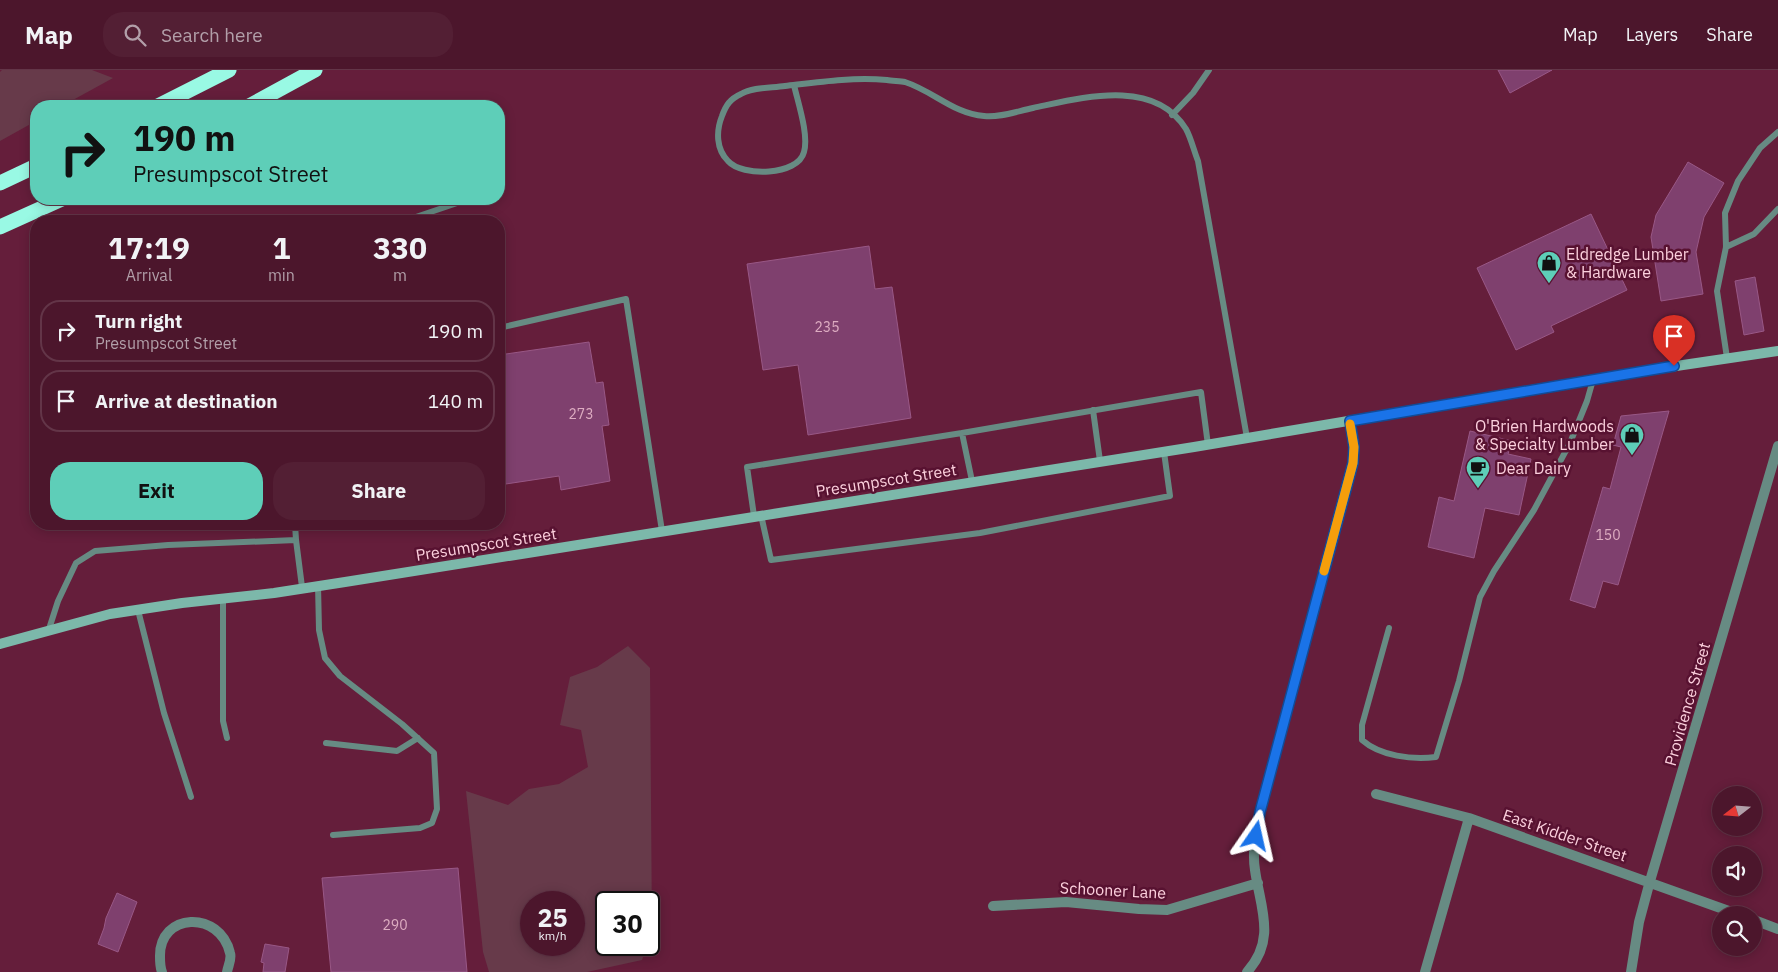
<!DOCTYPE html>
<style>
:root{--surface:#4c162c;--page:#531f34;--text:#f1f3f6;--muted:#b29fa9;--line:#633548;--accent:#5eceb8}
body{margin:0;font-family:"IBM Plex Sans",sans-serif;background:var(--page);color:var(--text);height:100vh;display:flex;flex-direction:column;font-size:19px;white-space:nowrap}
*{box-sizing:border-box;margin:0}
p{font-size:16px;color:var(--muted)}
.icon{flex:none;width:28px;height:28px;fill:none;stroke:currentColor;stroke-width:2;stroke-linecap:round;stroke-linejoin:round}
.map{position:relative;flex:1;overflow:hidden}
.side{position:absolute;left:30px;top:145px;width:475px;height:315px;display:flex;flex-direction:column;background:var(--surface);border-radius:20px;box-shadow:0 2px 12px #0003,0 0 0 1px var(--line)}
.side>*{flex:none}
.top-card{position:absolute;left:30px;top:30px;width:475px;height:105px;border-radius:20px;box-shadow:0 2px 12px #0003,0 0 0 1px var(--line);background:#5eceb8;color:#111;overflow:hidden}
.needle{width:32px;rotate:253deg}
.controls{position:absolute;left:1712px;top:716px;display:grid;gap:10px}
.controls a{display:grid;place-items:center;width:50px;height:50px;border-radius:50%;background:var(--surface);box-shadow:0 2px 12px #0003,0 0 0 1px var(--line);font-size:25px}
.speed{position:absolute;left:520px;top:821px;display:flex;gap:10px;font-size:25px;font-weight:700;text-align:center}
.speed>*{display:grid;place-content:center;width:65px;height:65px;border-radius:50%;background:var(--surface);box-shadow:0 2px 12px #0003,0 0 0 1px var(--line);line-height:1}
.speed small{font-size:12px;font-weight:400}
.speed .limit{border:2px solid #111;border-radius:8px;background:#fff;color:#111}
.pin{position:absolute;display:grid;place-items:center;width:42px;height:42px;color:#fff;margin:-51px -21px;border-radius:50% 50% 50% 0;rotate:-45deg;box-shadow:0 0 5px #0007}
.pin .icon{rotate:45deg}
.me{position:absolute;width:55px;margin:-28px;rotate:11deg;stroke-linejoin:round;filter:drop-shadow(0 0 4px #0008)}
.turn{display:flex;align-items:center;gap:18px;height:105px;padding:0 20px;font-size:22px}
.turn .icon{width:65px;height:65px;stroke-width:2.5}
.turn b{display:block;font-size:35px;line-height:42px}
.eta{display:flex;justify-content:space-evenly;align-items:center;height:85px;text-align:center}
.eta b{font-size:30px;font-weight:700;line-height:35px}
.action{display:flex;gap:10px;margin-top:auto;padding:10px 20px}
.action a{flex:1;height:58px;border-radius:20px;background:var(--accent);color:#111;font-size:20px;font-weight:700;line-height:58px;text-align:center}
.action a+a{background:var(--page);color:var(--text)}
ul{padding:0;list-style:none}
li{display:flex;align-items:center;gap:15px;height:62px;margin:0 10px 8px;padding:0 10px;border:2px solid var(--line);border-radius:20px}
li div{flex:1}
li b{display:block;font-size:19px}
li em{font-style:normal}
header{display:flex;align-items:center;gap:30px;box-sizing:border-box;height:70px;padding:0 25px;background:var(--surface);border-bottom:1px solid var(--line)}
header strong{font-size:24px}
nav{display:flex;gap:28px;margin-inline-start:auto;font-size:18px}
.search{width:350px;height:45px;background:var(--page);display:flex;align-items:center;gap:12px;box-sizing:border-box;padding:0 18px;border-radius:20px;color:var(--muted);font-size:19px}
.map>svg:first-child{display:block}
.green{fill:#673a4a;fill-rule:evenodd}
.building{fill:#7f406e;stroke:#995886}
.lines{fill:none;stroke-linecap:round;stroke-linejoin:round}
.lane{stroke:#678b83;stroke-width:6}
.street{stroke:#678b83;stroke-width:10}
.secondary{stroke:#7cb8aa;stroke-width:10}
.highway{stroke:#99f9e4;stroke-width:15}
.route-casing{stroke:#114b97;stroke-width:12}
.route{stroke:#1a73e8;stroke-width:9}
.slow{stroke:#f59e0b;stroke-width:9}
.labels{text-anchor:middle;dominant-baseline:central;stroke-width:5;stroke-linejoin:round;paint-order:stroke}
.number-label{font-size:14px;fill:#ddacc1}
.poi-label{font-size:16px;fill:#fcd0dd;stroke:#581231;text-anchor:start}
.street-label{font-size:16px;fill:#fcd0dd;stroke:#581231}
</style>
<header>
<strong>Map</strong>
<div class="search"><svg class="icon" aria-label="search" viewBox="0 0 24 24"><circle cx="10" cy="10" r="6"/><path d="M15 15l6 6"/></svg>Search here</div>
<nav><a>Map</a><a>Layers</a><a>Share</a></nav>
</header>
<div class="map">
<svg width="1778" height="902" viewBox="0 0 1778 902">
<rect width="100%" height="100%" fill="#651e3b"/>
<path class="green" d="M2 0H92L113 8 62 36H36V51L0 71V2Z
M628 576 650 598 652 863 649 871V832H606V875H647L642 890 587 902H489L483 882 466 721 508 735 529 719 559 714 588 697 581 660 560 655 570 607 597 597ZM531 832H574V875H531Z"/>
<path class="building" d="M1498 0H1552L1510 23Z
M1688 92 1724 113 1704 147 1696 182 1703 224 1661 231 1651 167 1656 145Z
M1591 144 1627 220 1551 256 1554 262 1516 280 1477 198Z
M869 176 875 219 892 217 911 348 808 365 798 295 763 300 747 194Z
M1755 207 1764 261 1744 265 1735 211Z
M589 272 596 313 603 312 609 355 602 356 610 411 561 420 559 406 499 415V285Z
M1669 341 1618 515 1603 511 1595 538 1570 530 1603 417 1610 419 1621 377 1613 375 1621 346Z
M1470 361 1512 371 1508 384 1531 389 1519 445 1485 438 1474 488 1428 477 1439 427 1454 431Z
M458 798 467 902H331L322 808Z
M117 823 137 832 118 882 98 874 104 858 106 848Z
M265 874 289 878 285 902H263L264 893 261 892Z"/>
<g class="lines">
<path class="lane" d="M794 15C798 33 809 65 804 82 798 106 742 107 728 91 716 79 716 61 722 46 726 35 730 29 741 24 753 17 771 18 785 16 819 12 852 7 887 10 892 11 900 11 905 12 933 21 954 44 984 46 999 48 1018 41 1033 38 1081 28 1154 7 1186 59 1191 68 1194 81 1198 91L1247 368
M1172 45 1193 23 1209 0
M499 118H501
M404 151 469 129
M1726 177 1754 164 1778 139
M499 258 626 229 662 461
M1727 288 1717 221 1726 177 1725 143 1738 111 1760 78 1778 62
M1093 340 1100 391
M972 411 962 363 1201 322 1208 375
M761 445 771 490 980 463 1170 426 1164 382
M754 446 747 397 962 363
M295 454 296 470
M318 515 319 560 325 588 340 606 402 654 434 683 437 739 432 753 420 758 333 765
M223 528V651L227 668
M138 540 164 643 191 727
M1389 558 1362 655V670C1380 686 1412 690 1436 687L1459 611 1480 527 1494 501 1534 440 1570 373 1587 331 1593 310
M49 559 58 531 76 493 95 481 168 475 296 470 302 517
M326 673 397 681 418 668"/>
<path class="street" d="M1376 724 1469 748 1740 845
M993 836 1066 832 1139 839 1167 840 1258 813
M1754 850 1778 859
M162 902C160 897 160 892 160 887 159 842 220 840 230 883 232 889 228 896 227 902
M1247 902C1277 869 1260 837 1255 800 1252 781 1256 761 1260 743L1353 393 1354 377 1350 351
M1425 902 1469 748
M1631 902 1639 852 1650 811 1778 376"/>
<path class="secondary" d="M0 574 110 544 182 533 274 523 345 512 1194 377 1656 299 1778 281"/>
<path class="highway" d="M158 36 229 0
M249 36 315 0
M0 113 36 96
M0 157 62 129"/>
</g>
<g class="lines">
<defs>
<path id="route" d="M1256 766 1260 742 1353 393 1354 377 1350 351 1674 296"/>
</defs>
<use href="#route" class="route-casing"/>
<use href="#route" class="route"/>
<path class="slow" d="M1324 501 1353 393 1354 377 1350 354"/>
</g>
<defs>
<symbol id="shop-pin" viewBox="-11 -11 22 30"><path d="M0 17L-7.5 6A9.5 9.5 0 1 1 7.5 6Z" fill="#5eceb8" stroke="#581231"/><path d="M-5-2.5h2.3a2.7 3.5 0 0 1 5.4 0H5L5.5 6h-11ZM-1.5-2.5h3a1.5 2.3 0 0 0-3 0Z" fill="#111"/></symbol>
<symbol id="cafe-pin" viewBox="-11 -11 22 30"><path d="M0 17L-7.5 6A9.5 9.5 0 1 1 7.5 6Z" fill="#5eceb8" stroke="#581231"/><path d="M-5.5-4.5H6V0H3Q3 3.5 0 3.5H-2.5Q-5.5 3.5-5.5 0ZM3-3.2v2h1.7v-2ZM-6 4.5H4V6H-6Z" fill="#111"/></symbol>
</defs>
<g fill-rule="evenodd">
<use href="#shop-pin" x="1535" y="179" width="28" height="38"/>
<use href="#shop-pin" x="1618" y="351" width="28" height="38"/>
<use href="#cafe-pin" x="1464" y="384" width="28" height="38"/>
</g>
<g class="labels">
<g class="number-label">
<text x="827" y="257">235</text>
<text x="581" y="344">273</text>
<text x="1608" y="465">150</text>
<text x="395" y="855">290</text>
</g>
<g class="poi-label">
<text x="1566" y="184">Eldredge Lumber<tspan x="1566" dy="18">&amp; Hardware</tspan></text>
<text x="1614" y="356" text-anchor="end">O'Brien Hardwoods<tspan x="1614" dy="18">&amp; Specialty Lumber</tspan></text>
<text x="1496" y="398">Dear Dairy</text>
</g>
<g class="street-label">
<text transform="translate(886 410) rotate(-9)">Presumpscot Street</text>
<text transform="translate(486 474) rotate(-9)">Presumpscot Street</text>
<text transform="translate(1687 634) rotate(-74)">Providence Street</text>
<text transform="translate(1565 765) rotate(19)">East Kidder Street</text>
<text transform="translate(1113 820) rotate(3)">Schooner Lane</text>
</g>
</g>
</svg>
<div class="controls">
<a><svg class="needle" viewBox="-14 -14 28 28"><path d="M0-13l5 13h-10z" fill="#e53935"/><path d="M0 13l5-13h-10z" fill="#b29fa9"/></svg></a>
<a><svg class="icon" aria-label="sound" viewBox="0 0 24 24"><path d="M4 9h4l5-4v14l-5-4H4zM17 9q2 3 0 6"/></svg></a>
<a><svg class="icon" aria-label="search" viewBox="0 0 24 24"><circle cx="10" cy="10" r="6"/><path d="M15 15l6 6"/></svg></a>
</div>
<div class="speed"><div>25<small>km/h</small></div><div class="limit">30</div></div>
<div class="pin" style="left:1674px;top:296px;background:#d93025"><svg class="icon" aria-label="arrive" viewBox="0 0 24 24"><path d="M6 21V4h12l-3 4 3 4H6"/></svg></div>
<svg class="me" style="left:1256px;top:766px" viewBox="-20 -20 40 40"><path d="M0-17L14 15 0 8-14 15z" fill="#1a73e8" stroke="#fff" stroke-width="4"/></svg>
<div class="top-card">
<div class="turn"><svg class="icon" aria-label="right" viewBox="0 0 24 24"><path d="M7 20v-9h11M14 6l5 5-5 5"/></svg><div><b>190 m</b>Presumpscot Street</div></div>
</div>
<section class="side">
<div class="eta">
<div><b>17:19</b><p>Arrival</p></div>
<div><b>1</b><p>min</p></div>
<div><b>330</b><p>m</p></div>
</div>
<ul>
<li><svg class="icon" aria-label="right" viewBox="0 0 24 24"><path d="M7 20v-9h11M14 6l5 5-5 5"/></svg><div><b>Turn right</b><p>Presumpscot Street</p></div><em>190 m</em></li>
<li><svg class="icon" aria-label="arrive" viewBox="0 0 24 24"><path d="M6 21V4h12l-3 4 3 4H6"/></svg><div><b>Arrive at destination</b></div><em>140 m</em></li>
</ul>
<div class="action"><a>Exit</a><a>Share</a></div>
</section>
</div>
